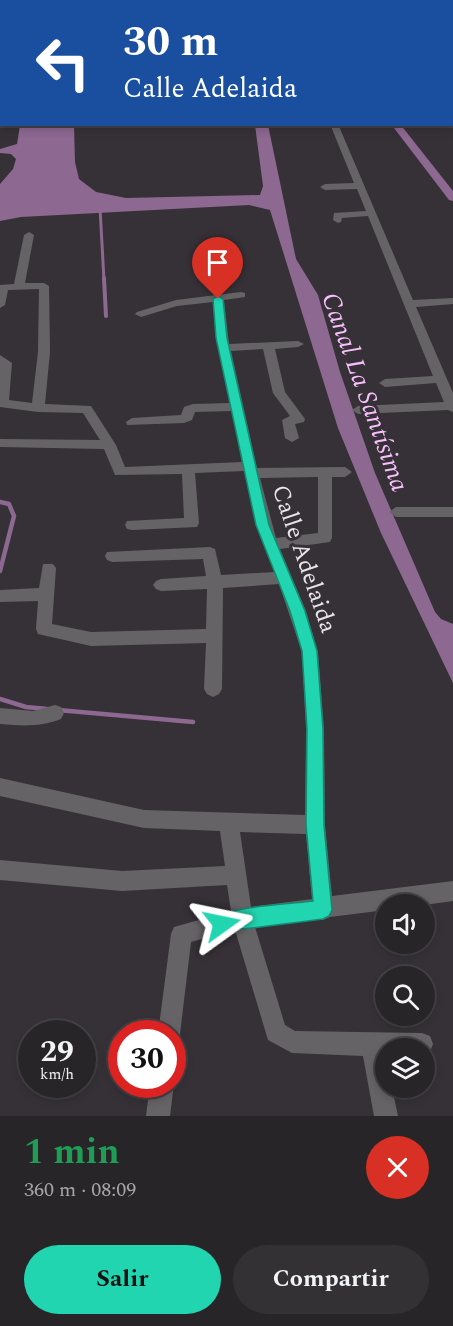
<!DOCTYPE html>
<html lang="es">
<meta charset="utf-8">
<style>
:root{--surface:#282529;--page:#343135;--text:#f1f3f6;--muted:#a5a5a8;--line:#444246;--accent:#20d5b0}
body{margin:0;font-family:Spectral,serif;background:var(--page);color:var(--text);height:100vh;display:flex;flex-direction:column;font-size:22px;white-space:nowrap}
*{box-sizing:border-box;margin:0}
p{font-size:20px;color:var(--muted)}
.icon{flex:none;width:33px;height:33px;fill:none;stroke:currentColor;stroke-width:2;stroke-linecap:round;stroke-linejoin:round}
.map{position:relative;height:1116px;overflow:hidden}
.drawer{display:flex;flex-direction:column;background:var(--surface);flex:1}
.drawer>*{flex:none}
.guide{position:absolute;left:0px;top:0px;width:453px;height:126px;box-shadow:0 3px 9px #0003,0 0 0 2px var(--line);background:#1a4fa0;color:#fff;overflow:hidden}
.fabs{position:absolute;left:375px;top:894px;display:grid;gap:12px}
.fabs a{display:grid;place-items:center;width:60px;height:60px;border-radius:50%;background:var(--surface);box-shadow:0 3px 9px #0003,0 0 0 2px var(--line);font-size:30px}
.speed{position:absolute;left:18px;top:1020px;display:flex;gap:12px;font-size:30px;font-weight:700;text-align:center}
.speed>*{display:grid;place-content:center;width:78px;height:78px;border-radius:50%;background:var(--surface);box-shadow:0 3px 9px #0003,0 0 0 2px var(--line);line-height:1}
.speed small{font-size:15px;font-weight:400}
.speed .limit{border:9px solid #d22;background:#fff;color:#111}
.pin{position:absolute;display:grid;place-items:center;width:51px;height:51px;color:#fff;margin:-62px -26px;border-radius:50% 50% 50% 0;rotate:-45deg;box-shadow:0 0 6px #0007}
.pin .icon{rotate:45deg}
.me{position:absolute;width:66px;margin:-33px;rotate:78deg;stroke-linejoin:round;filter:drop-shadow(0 0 4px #0008)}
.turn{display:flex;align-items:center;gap:21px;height:126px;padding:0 24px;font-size:27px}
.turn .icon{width:78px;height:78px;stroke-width:2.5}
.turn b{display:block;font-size:42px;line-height:51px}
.round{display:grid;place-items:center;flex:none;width:63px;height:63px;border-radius:32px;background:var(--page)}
.headline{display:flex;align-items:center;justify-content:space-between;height:102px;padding:0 24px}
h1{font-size:36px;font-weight:700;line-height:45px;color:#1e9e55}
.button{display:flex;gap:12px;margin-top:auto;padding:12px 24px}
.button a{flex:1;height:69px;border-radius:36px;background:var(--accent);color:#111;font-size:24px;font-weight:700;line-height:69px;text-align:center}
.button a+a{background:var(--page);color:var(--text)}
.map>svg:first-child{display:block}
.water{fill:#8d6891}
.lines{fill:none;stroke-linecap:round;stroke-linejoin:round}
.stream-far2{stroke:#8d6891;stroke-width:3}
.stream-far1{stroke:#8d6891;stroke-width:4}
.stream{stroke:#8d6891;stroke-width:4.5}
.canal{fill:#8d6891;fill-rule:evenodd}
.minor{fill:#666366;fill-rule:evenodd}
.route{fill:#20d5b0;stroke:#158a72;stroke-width:1.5}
.labels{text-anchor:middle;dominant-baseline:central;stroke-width:6;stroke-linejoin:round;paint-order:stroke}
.street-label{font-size:24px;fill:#e8e4e8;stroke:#363137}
.water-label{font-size:26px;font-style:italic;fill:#f8bffd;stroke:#363137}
</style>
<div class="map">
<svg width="453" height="1116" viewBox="0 0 453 1116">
<rect width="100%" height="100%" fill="#363137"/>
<path class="water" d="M20 125H74L75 162 79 179 96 192 126 198 260 195 263 186 255 125H268L296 259 318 295 340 372 375 473 435 612 441 619 453 624V683L381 533 338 428 270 210 249 205 21 217 0 221V184L13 169 16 159 11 154 0 153V149L17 144Z"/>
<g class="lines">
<path class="stream-far2" d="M100 208 104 280"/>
<path class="stream-far1" d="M104 278 106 316"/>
<path class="stream" d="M0 502 9 504 14 516 0 571
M0 699 26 707 47 709
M58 710 193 722"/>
<path class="canal" d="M391 124H400L453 191V201L449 200Z"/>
<path class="minor" d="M330 124H338L413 300 453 298V304L416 307 453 393V412L448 410 358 414 352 410 358 406 444 402 436 383 385 387 379 383 385 379 433 376 368 216 342 218 341 222 338 223 333 220 334 213 366 211 357 189 325 190 320 187 325 184 354 183Z
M29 232 34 235 25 283H44L49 286 50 352 45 404 91 406 116 445 125 467 242 462 232 411 195 412 192 420 184 423 127 425 126 422 132 418 181 415 184 407 193 404 230 403 216 338 213 302 177 306 141 317 135 314 137 312 176 300 241 292 245 293V297L224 300 229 344 298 341 304 344 298 347 275 349 285 392 305 419 304 422 295 424 299 438 292 442 285 438 282 420 290 416 273 393 263 349 231 351 257 468 345 467 352 472 345 477H332V538L330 542 280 549 306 611 318 652 324 729 325 825 332 896 453 881V901L424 905 386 904V910L330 917 323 920 319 918 255 927 285 1025 295 1031 422 1033 430 1036 433 1044 430 1052 424 1054V1048H386V1088H392L398 1116H374L363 1056 292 1053 268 1040 235 930 191 942 180 1034 177 1042 172 1044V1034H158L171 934 174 927 231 911 227 885 122 891 0 880V860L122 871 225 866 220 831 144 828 0 796V778L144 810 305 815 306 729 302 652 279 584 223 588 222 689 219 694 213 697 207 694 204 689 206 643 91 646 38 634 36 629 38 601 0 602V590L39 588 43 564H53L56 568 52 624 91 632 206 629 207 589 161 591 156 589 153 585 156 581 161 579 206 576 203 559 112 562 107 560 105 556 107 552 210 547 215 549 221 575 275 572 256 525 244 471 195 473 199 523 197 527 132 530 127 529 125 525 127 521 184 518 182 474 115 475 104 449 0 447V439L100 440 83 413 38 412 0 407V355L12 363 9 400 32 403 38 352 39 289 8 290 5 305 0 308V285L14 284 24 235ZM318 477V533L276 538 260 478ZM240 832 306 834 312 899 251 907Z
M396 507H453V517H396L389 512Z
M55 705 61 707 64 713 61 719C40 727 23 726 0 724V708L33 711Z
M172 1081 174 1084 170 1116H146L150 1084H172Z"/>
</g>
<path class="route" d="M218 296 223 299 227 338 269 525 305 611 317 651 323 729 324 825 332 910 329 916 323 919C307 921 222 933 215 930L212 924 215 917C245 905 281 905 313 901L306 825 307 729 302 651 290 611 256 525 216 338 213 299Z"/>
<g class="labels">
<g class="street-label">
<text transform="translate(304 559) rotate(71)">Calle Adelaida</text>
</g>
<g class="water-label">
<text transform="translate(365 392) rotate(70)">Canal La Santísima</text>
</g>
</g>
</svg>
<div class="fabs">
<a><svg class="icon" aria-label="sound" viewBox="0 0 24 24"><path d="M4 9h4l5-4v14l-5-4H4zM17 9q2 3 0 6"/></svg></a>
<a><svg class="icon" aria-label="search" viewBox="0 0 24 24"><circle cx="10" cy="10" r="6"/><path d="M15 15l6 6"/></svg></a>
<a><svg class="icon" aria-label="layers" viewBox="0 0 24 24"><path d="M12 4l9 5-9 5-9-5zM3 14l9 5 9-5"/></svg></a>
</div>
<div class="speed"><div>29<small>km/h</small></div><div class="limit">30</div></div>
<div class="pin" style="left:218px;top:299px;background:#d93025"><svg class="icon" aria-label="arrive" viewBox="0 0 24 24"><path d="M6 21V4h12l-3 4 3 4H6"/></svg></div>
<svg class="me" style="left:222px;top:924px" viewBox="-20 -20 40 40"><path d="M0-17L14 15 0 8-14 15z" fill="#20d5b0" stroke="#fff" stroke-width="4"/></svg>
<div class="guide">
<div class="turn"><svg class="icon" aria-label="left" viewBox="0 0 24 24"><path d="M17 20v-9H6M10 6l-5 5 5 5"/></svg><div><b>30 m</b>Calle Adelaida</div></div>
</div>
</div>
<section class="drawer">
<div class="headline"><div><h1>1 min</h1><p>360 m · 08:09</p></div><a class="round" style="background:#d93025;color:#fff"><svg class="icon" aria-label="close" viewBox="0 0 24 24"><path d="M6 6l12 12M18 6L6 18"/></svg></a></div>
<div class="button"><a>Salir</a><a>Compartir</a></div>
</section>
